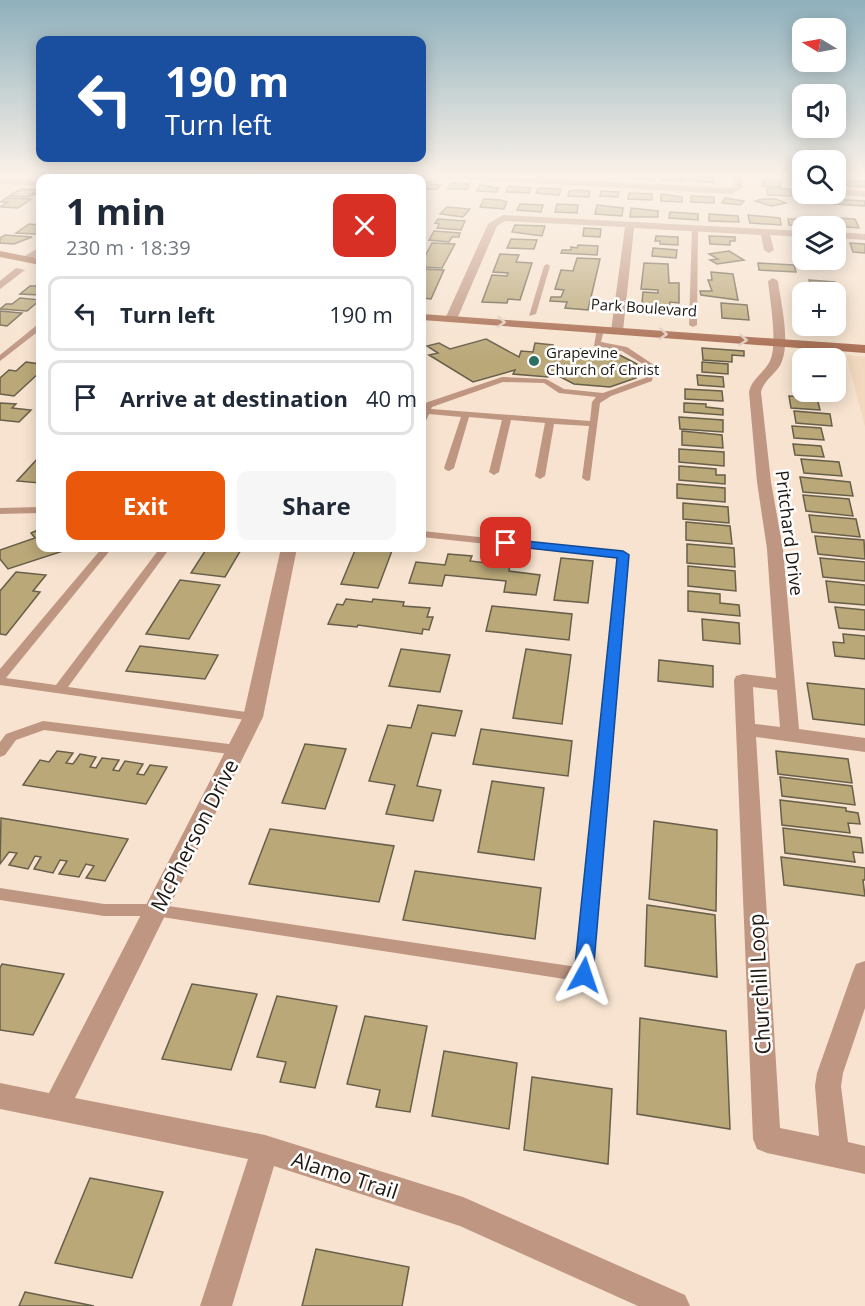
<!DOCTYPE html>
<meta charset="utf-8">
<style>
:root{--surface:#fff;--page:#f6f6f7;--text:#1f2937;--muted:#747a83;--line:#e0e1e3;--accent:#ea580c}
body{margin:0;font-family:"Open Sans",sans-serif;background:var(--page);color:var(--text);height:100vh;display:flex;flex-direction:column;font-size:22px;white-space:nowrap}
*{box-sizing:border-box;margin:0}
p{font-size:20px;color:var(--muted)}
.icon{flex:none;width:33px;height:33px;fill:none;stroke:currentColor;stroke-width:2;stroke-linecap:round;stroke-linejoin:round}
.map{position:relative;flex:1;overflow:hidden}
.panel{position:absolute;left:36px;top:174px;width:390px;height:378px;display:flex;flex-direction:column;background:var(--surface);border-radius:12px;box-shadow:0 3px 15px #0003}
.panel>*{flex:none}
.hud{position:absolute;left:36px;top:36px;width:390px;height:126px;border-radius:12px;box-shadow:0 3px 15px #0003;background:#1a4fa0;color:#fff;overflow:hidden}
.needle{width:39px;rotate:280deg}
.controls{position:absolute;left:792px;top:18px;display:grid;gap:12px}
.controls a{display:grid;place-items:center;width:54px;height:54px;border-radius:12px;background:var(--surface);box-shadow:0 3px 15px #0003;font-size:30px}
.pin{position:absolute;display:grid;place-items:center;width:51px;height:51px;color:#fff;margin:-26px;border-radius:12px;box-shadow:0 3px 9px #0006}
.me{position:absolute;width:66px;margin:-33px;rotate:5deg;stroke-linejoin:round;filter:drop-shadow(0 0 4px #0008)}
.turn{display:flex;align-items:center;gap:21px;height:126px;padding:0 30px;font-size:27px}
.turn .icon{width:78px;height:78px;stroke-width:2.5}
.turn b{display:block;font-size:42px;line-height:51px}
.round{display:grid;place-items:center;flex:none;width:63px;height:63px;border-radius:12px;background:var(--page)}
.head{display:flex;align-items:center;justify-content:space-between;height:102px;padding:0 30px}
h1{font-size:36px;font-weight:700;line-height:45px}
.action{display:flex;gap:12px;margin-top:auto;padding:12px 30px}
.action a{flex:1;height:69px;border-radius:12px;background:var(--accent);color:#fff;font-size:24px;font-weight:700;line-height:69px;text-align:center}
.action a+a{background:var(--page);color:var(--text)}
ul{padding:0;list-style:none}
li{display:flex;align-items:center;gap:18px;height:75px;margin:0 12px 9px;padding:0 18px;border:3px solid var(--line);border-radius:12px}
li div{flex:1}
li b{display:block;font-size:22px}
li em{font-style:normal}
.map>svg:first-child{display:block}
.built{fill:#f1d8be}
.building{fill:#baa879;stroke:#675f4a;stroke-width:1.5}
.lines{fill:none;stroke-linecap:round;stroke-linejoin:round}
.lane{fill:#bf9682;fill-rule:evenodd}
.street{fill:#bf9682;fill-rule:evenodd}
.secondary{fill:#a86d51;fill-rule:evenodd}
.oneway{stroke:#e1ccc2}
.route{fill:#1a73e8;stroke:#114b97;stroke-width:1.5}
.poi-dot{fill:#2b6f61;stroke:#fff;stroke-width:2}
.labels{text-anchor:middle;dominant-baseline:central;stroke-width:5;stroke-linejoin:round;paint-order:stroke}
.far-street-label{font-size:15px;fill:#201912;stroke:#fff}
.far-poi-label{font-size:15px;fill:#201912;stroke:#fff;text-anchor:start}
.street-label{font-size:18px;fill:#201912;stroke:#fff}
.near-street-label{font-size:21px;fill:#201912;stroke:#fff}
</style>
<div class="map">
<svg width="865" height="1306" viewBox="0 0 865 1306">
<rect width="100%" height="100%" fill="#f7e3cf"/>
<path class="built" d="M846 355 865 357V426Z"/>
<path class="building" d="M92 175H118L113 178H87Z
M634 175H654V180L634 179Z
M662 175 684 176V181L662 180Z
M689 176 714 177V183L689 180Z
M763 180 780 181 781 187 762 186Z
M836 180 865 181V187L836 185Z
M422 182H431L430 184 440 185 437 189H422Z
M451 183 469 184 467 189H448Z
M480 185 490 186 489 187 499 188 497 192 477 191Z
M508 186 531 188 529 193 506 192Z
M538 188 561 189 559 195 536 193Z
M767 188 790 189 792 196 768 195Z
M21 189 37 190 33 193H38L27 197 9 196Z
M578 190 590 191 589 197 568 196 569 191Z
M601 191 619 192 618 197 600 196Z
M629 193 652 194V200L628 199Z
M661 194 682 197V202L661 201Z
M691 196 714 197V203L691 202Z
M6 198 31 199 18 208 0 207 8 202H1Z
M725 198 744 201 740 205 722 203Z
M484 199 501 200 507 202 504 209 480 207Z
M763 199H776L786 203 771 206 755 201Z
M832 199 865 201V206L834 204Z
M520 204 543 205 541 212 517 210Z
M557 204 578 205 577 213 555 212Z
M597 205 623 208 622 216 595 214Z
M447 207 470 209 463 217 440 214Z
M631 208 658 211V217H630Z
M670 212 698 214V220L669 218Z
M709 214 738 216 739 222 709 221Z
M748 215 780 218 781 225 750 223Z
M810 217 822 218 824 226 789 225 788 219H810Z
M837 218 855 219 859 228 834 226 831 220H838Z
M438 219 465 221 461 230 437 228 439 224 435 223Z
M29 224 40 225V231L36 234 16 233Z
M515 225 545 226 542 236 512 232Z
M584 228 601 229 600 237 583 236Z
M434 231 460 233 459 237H452L449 242 429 240Z
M5 235 32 237 14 244 0 243V238Z
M656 236 678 237V245L660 244V241H655Z
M709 236 735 237V241H730V245L710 244Z
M511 239 537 240 534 249 507 248Z
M432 243 455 244 442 268 422 267V262Z
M850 243 865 244V253L853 252Z
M578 245 598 246 597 255 561 253 562 250H571V247L577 248Z
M653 248 677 250 676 258 652 256Z
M729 251 744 260 717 264 710 260 718 259 709 254Z
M500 254 519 255 516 262 532 263 520 300 508 299 507 303 482 302 492 275 507 276 508 273 493 272Z
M577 258 600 259 588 310 565 308 567 302 550 301 551 297H561L564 290 555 289 561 270 573 271Z
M810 260H826L835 262 823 269 802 264Z
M644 263 668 264 669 283H679V303L670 302 669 307H663V315L641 313 643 292 658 293V290L641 289Z
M758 263 794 265 796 272 759 270Z
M422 269 444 270 431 299 422 298Z
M711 272 733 274 738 300 701 295 700 291H712L708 280H712Z
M809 280 835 282 841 302H836V292H812Z
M30 286H40V295L20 294Z
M20 298 40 300 27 311 0 309 6 304H12Z
M721 303 747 305 749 320 722 318Z
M0 311 22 313 7 326 0 325Z
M486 339 519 357 521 351 533 352 535 343 553 345 550 357 580 349 614 352 637 364 636 378 610 387 574 384 551 372 548 377 513 374 515 370 473 382 429 355 438 353 427 346 439 343 450 349Z
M702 348 744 351V356L732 355V362L703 360Z
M26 362 40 364V372L14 396 0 394V378L9 370 16 371Z
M702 362 728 364V374L702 372Z
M697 375 723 377 724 387 698 385Z
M794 383H802V392H830L831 397 796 394Z
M685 389 722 391 723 401 685 399Z
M789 396 817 398 820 410 791 408Z
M0 403 16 404 12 408 31 410 19 422 0 420Z
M684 403 706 404V407L723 409V415L684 412Z
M794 411 830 414 832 426 796 423Z
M679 417 723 420V432L680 429Z
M792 426 821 428 824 440 794 438Z
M682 431 722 435 723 448 682 445Z
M793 444 821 446 824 457 795 455Z
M679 449 724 452V466L679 462Z
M40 456V483L17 481Z
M801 459 839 462 842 476 804 473Z
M679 466 716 469V475H725V484L679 480Z
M800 477 850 482 853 496 803 492Z
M677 484 725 488V502L677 498Z
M803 495 849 499 853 516 806 511Z
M683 503 728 507 729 523 683 519Z
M809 515 856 519 860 537 812 532Z
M686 522 730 526 732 544 686 540Z
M40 529V548H59L63 551 8 569 0 559V550L35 538 31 533Z
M815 536 864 540 865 559 818 554Z
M687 544 734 548 735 567 687 563Z
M207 548H242L225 577 191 573Z
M356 548H393L378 588 341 584Z
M448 554 472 556 470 561 486 563 487 558 511 560 509 571 540 575 536 595 504 592 506 581 445 575 442 586 409 583 416 562 445 565Z
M561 558 593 561 588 603 554 600Z
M820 558 865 562V581L823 577Z
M688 566 735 571 736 591 688 586Z
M16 572 46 575 33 591 40 592 6 635 0 634V591Z
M180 580 220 585 189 639 146 634Z
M826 581 865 585V605L829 602Z
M688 591 720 594V603L739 605 740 616 688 611Z
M346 599 372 602 373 599 404 602 403 606 430 608 427 617H433L429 630 423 629 422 634 358 625 357 627 328 624 337 604 343 605Z
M492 606 572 614 569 640 486 631Z
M835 607 865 610V630L839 628Z
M702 619 739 623 740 644 703 640Z
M843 634 865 636V659L835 656 833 642 844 643Z
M140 646 218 655 205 679 126 671Z
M401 649 450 655 440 692 389 686Z
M526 649 571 655 562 724 513 718Z
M659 660 713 666V687L658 681Z
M807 683 865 689V725L813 719Z
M418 705 462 711 455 736 432 733 417 786 441 790 433 821 386 814 395 785 369 781 388 725 411 728Z
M481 729 572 741 568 776 473 764Z
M305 744 346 749 325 809 282 803Z
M57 751 73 753 66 763 73 764 80 754 96 757 90 767 96 768 102 758 119 760 113 770 119 771 125 761 143 764 137 774 144 775 150 765 167 767 146 804 23 785 40 760 49 762Z
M776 751 848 759 852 783 778 774Z
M780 777 852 786 855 805 782 796Z
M492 781 544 788 534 860 478 852Z
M780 800 846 808V811L858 813 860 824 848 823 850 833 782 825Z
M1 818 128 839 105 881 86 878 94 866 86 864 79 877 59 874 67 861 60 860 53 873 34 869 41 857 35 856 28 869 9 865 17 853 9 852 0 864Z
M654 821 717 830 716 911 649 899Z
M783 828 861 838 863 853 853 852 855 862 785 853Z
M270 829 394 846 379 902 249 884Z
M781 857 865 868V880H863L865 896 784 885Z
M415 871 541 888 535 939 403 920Z
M647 905 715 915 717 977 645 966Z
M2 964 64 974 33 1035 0 1030V968Z
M192 984 257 994 231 1070 162 1059Z
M277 996 337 1006 315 1088 280 1082 286 1062 257 1057Z
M365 1016 427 1026 410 1112 376 1107 380 1090 347 1084Z
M640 1018 726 1031 730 1129 637 1114Z
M444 1051 517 1063 509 1129 432 1116Z
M532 1077 612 1089 608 1164 524 1150Z
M90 1178 163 1192 132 1278 55 1263Z
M316 1249 409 1267 402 1306H302Z
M25 1292 94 1306H19Z"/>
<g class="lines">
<path class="lane" d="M695 226 698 228 697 325 693 327 689 325 692 228Z
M547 264 550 266 536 314 529 316 544 266Z
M37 325H40V330L0 361V355Z
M597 328 604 330 601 342 627 347 654 365 652 381 611 396 600 403 590 480 587 481 582 478 589 426 554 424 545 476 540 479 535 476 545 423 511 420 499 472 494 475 489 472 502 420 469 417 454 468 449 471 446 470 444 468 461 417 429 414 425 423 422 424V409L425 403 502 377 546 379 564 389 603 393 645 378 646 366 622 351 594 346ZM503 382 544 383 559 393 596 397 592 402 590 421 431 409 432 407Z
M40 507V513L0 514V508Z
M422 531 623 552 628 555 592 975 590 980 584 982 155 916H104L0 900V888L104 904H155L577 967 617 558 422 537Z
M102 548H112L6 678 56 685 160 548H170L68 687 253 713 259 717 258 720 253 721 0 685V669Z
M43 721 237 745 242 747 244 750 242 753 237 755 44 730 16 740 5 755 0 757V742L6 734Z"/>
<path class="street" d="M134 175H143L140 178H131Z
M419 175H471L730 188 735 187 733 175H741L743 188 731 194 423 177Z
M0 178 40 181V186L0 184Z
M836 189 865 191V197L833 194H836Z
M503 215 802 231V237L770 235 774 250 769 253 764 250 761 235 634 228 623 331 617 334 611 331 625 227 505 221 497 226 457 319 455 321H447L445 319 488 224Z
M836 232 865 234V240L836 238Z
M40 247V254L31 261H23V257Z
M16 268 25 270 0 289V281Z
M773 278 778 281C781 303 790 340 782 361 778 373 764 379 761 392L771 482 783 549 799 729 865 738V752L756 737 780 1128 819 1136 815 1086 817 1073 853 971 856 964 865 961V1008L843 1073 841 1086 848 1142 865 1146V1174L767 1153 757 1149 753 1139 734 680 736 676 743 674 776 678 767 549 757 482 749 392C752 378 764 373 770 361 778 344 770 300 768 281ZM753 687 777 690 780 727 755 724Z
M281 548H297L263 717 75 1098 265 1135 463 1197 685 1295 690 1306H638L460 1226 274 1166 232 1306H200L248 1159 0 1109V1083L49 1093 243 717Z"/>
<path class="secondary" d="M0 251 40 259V265L0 257Z
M422 314 865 345V353L422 320Z"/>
</g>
<defs><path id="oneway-chevron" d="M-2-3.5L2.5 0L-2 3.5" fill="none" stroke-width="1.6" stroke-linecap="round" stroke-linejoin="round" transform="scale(1.5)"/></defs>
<g class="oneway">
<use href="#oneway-chevron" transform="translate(501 322) rotate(4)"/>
<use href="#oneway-chevron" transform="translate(663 334) rotate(4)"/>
<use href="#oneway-chevron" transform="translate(743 340) rotate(4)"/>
</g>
<linearGradient id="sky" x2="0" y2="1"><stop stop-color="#8eb0bc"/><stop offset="0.49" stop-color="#fbf2e9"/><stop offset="1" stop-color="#fbf2e9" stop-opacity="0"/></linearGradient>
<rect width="865" height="358" fill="url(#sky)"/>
<path class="route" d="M506 539 623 551 629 555 593 975 590 980 584 983 577 980 574 975 617 558 502 545 500 543Z"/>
<circle class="poi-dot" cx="534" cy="361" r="6"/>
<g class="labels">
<g class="far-street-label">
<text transform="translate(644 307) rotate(4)">Park Boulevard</text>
</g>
<g class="far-poi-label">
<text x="546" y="352">Grapevine<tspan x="546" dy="17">Church of Christ</tspan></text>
</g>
<g class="street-label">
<text transform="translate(790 533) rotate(83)">Pritchard Drive</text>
</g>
<g class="near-street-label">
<text transform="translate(194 835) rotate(-63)">McPherson Drive</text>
<text transform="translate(759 984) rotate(-93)">Churchill Loop</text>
<text transform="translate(345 1175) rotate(18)">Alamo Trail</text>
</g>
</g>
</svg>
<div class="controls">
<a><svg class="needle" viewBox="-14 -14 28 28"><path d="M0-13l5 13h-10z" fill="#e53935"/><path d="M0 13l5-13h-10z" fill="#747a83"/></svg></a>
<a><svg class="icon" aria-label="sound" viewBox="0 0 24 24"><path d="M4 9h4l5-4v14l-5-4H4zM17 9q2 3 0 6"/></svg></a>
<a><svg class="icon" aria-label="search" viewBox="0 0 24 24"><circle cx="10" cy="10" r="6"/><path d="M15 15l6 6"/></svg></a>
<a><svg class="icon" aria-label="layers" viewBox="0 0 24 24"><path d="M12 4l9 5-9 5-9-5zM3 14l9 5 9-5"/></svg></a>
<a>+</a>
<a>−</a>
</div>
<div class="pin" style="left:506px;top:543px;background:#d93025"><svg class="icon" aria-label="arrive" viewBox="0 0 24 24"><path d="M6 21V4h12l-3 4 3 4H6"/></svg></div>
<svg class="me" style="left:584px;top:975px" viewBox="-20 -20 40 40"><path d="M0-17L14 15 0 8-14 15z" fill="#1a73e8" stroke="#fff" stroke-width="4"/></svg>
<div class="hud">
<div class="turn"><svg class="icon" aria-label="left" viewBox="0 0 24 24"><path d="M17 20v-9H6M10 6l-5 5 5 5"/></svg><div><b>190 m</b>Turn left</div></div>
</div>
<section class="panel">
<div class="head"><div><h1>1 min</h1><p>230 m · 18:39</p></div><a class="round" style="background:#d93025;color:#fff"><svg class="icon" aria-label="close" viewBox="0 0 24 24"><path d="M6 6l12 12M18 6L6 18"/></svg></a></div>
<ul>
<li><svg class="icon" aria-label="left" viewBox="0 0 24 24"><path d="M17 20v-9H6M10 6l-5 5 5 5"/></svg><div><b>Turn left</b></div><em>190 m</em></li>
<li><svg class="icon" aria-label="arrive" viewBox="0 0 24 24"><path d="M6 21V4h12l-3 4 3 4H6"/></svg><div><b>Arrive at destination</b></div><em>40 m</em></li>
</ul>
<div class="action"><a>Exit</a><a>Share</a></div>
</section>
</div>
